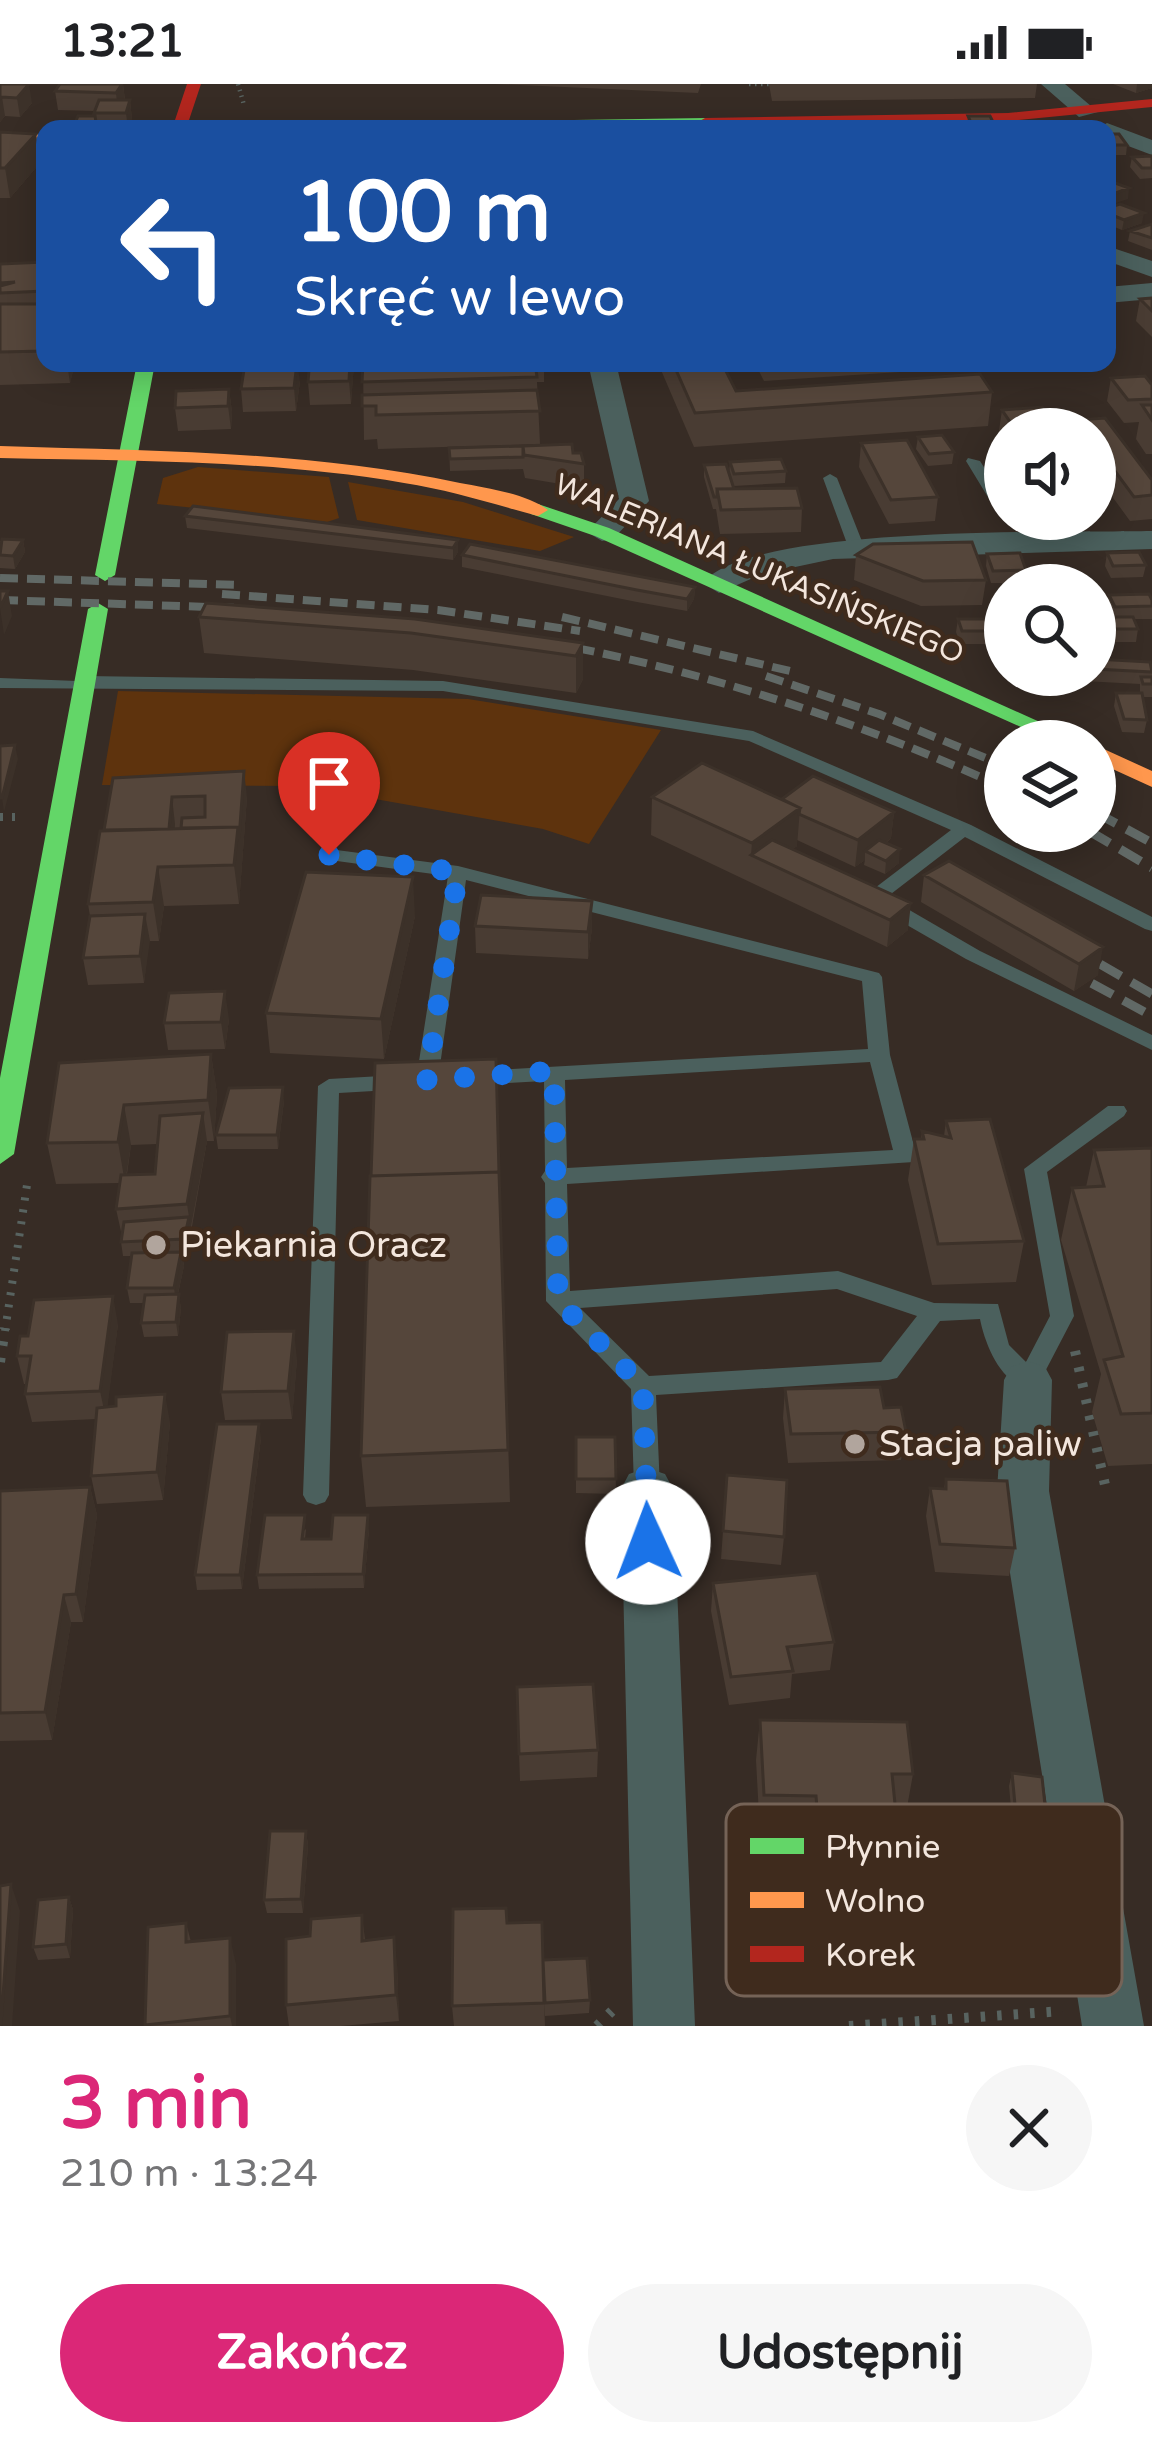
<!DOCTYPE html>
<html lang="pl">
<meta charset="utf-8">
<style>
:root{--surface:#fff;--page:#f6f6f6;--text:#202124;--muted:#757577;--accent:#db2777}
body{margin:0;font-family:"Varela Round",sans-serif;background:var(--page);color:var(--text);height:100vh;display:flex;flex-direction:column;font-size:45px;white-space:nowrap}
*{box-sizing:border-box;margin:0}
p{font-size:39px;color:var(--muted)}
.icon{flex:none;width:66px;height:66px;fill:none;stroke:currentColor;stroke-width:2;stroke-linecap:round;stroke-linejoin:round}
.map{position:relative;height:1942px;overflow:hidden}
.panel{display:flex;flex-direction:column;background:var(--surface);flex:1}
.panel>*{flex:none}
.guide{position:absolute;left:36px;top:36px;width:1080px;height:252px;border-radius:24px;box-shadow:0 6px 30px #0003;background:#1a4fa0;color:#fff;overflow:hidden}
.buttons{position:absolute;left:984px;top:324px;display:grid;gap:24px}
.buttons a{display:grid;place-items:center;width:132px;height:132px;border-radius:50%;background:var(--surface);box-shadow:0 6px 30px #0003;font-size:60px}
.pin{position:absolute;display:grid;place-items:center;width:102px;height:102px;color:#fff;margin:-123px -51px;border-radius:50% 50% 50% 0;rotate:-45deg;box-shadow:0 0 12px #0007}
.pin .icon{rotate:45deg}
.me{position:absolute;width:132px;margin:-66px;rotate:358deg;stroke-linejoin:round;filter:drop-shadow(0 0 9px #0008)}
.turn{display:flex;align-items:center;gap:42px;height:252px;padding:0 60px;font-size:54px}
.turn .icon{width:156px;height:156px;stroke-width:2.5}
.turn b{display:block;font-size:84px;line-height:102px}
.round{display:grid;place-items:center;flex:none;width:126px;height:126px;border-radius:63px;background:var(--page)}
.summary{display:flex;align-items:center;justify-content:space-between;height:204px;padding:0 60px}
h1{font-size:72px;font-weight:700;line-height:90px;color:var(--accent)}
.cta{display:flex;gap:24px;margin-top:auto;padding:24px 60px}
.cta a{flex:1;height:138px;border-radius:72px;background:var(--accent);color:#fff;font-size:48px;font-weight:700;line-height:138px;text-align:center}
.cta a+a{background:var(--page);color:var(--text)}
.status{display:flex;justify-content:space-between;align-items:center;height:84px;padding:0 60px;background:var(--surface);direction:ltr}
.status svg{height:33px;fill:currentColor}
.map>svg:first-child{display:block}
.green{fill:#5e330d}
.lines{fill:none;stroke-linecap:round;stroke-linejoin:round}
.path-far2{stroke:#586360;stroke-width:4.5;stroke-dasharray:1.5 4.5;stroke-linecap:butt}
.path-far1{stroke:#586360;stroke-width:8;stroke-dasharray:3 9;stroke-linecap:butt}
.path{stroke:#586360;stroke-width:10;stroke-dasharray:4.5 12;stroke-linecap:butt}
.lane{fill:#4b605d;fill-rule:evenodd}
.street{fill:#4b605d;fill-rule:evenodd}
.fast{fill:#63d668;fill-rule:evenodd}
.slow{fill:#ff974d;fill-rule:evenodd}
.jam{fill:#b3261e;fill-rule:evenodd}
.rail-far1{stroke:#616966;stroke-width:8;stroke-dasharray:18 9;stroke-linecap:butt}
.rail{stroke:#616966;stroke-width:9;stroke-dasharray:24 12;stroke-linecap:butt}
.wall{fill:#493c33;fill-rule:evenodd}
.shaded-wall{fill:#3c3129}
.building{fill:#55463b;stroke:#3c3129;stroke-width:3}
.route{stroke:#1a73e8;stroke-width:21;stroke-dasharray:0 37.8}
.poi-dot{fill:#b1a59d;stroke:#3f2b1d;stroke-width:4.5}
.labels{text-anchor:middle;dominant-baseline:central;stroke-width:9;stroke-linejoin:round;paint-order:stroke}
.far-street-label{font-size:30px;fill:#f3e6dd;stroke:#3f2b1d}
.poi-label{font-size:36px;fill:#f3e6dd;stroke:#3f2b1d;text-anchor:start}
.key{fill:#3f2b1d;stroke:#756357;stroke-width:3}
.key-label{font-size:33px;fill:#f3e6dd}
</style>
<div class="status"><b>13:21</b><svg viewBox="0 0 49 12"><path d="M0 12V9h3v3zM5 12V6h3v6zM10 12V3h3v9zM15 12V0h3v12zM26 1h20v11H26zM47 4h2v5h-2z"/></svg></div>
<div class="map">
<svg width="1152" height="1942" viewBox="0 0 1152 1942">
<rect width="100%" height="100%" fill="#372c25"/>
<path class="green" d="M198 383 329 393 339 434 327 438 157 420 163 394Z
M348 398 463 418 574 453 540 467 357 436Z
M118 607 468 615 661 646 589 760 543 745 302 702 102 701Z"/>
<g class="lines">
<path class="path-far2" d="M238 0 244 21
M749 0H777"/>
<path class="path-far1" d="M0 733H22
M5 1247 27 1101"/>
<path class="path" d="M1075 1267 1105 1401
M0 1278 5 1244
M597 1942 613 1926
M849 1942 1063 1927"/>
<path class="lane" d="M968 374 980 377 1005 416V433L997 428 966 377Z
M830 390 837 394 865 465 863 468 857 470 849 465 823 394Z
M85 592 443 597 753 647 971 741 1152 833V847L1145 845 965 753 887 813 980 867 1152 951V966L966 875 867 818 864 814 867 810 951 746 749 657 443 607 0 604V594L77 597Z
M329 765 458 782 879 889 882 893 890 971 917 1073 914 1078 567 1100 570 1207 838 1187 934 1219 998 1220 1009 1261 1026 1278 1050 1232 1024 1085 1108 1022H1124L1127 1027 1124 1032 1047 1088 1074 1232 1037 1303C1004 1309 985 1261 980 1235L940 1237 897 1294 888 1296 656 1311 660 1405 656 1412 647 1415 638 1412 634 1405 631 1305 546 1217 545 1099 541 1093 545 1087 544 997 339 1009 329 1411 325 1418 316 1421 307 1418 303 1411 318 1002 329 995 417 990 448 792 322 775 320 771 322 767ZM466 796 862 897 868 965 439 989ZM870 978 893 1066 567 1084 565 996ZM837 1205 917 1232 881 1278 649 1292 580 1224Z"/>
<path class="street" d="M1041 0H1065L1098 28 1079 33Z
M1107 39 1152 56V71L1107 54V45H1097Z
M1107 162 1152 177V193L1107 177Z
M1152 199V215L1107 219V203Z
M588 279H616L649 417 613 455 602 457 587 448 619 415Z
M1152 447V465L833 475 762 490 719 509 703 499C749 440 1070 449 1152 447Z
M1028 1277 1045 1283 1052 1296 1049 1407 1144 1942H1082L997 1407 1004 1296 1011 1283Z
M647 1384 665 1390 673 1405 695 1942H633L621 1405 629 1390Z"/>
<path class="fast" d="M705 34 710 35V41L231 45 238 41Z
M137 279H155L115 491 105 497 95 491Z
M538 420 609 444 1082 657H1052L595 452 531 430 528 426Z
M98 519 108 525 14 1070 0 1080V994L88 525Z"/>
<path class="slow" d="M0 49 45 50V58L0 57Z
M0 362C155 367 308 367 460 399 487 404 527 410 548 426L538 432C493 420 450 406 404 399 271 376 135 377 0 374Z
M1095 661 1152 687V703L1095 677Z"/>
<path class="jam" d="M187 0H201L186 45H172Z
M1152 15V23L1008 37 705 42 698 38 705 34 1008 29Z"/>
<path class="rail-far1" d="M0 494 240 501
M222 510 438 526 580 547
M0 516 240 524
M562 533 790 587
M550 559C709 588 858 637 1005 704
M766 592 879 630 1005 682"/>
<path class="rail" d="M1095 728 1152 759
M1089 747 1152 784
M1069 862 1152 910
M1060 882 1152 932"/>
</g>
<path class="wall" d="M0 0 32 19 20 33 5 32 0 38Z
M123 0 125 16H130L132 36 129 45H76L75 39 95 32V27L58 26 55 7Z
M494 0H701L698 9Z
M769 0H1037L1035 14 772 17Z
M1113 0H1152V4L1136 9Z
M968 32 995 42V45H967Z
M0 48 36 50 40 79 10 114H0Z
M1107 50 1127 61 1126 71H1107Z
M1152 72V94L1140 95 1130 83 1132 73Z
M1107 124 1142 139 1122 146 1107 140Z
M1152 140V166L1128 157 1130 147Z
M45 178V279H75L70 299 0 301V180Z
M1152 214V253L1136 237 1140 215Z
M329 279H354L351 320 310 321 308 298 328 286Z
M363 279H544V298H537L540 360 378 365 377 355 364 356Z
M658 279H722L736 307 992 308 988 342 694 363Z
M755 279H946L945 285 764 297Z
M1111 294 1152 301V370H1146L1136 355 1139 338 1124 339 1107 317Z
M300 297 296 327 243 328 241 305Z
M229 305 232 328 231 345 178 347 175 324Z
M1002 326 1058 345H1005V371L997 360Z
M1105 334 1152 396V435L1130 437 1095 389V345H1076L1078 336Z
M918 353 954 368 952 380 928 382 916 365Z
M861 359 938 413 935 437 889 440 859 383Z
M449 364 573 369 584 380V404L525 394 523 385 450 387Z
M730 378 786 387 785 399 734 402V405L802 424 801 448 720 450 716 425H713L704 393V381L729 390Z
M1095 394 1101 403 1096 438 1053 441 1049 435H1095Z
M185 432 458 456V468L453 476 187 444Z
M23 456 25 468 15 485 0 484V457Z
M1107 469 1146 481 1143 493 1111 494 1105 482Z
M987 470 1026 486 1024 499H991L986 482Z
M462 471 695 503 694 515 687 527 637 518 462 483Z
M856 471 986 496 982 521 921 522 854 496Z
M1109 511 1152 516V535H1134L1138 545 1136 558H1095V533H1112L1107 523Z
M199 533 583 559V595L576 609 413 586 204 569Z
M958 535H1005V560H960L956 548Z
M1095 575 1152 587V613H1143L1147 636 1144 649 1122 648 1114 622 1116 609H1140V600L1026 594V591H1095Z
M113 694 247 713 239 820 164 822 159 857H149L144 899 88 901 83 874 90 832 88 820 104 746Z
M652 713 782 715 894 728 891 754 886 759 899 779 885 790 864 781 865 776 855 783 797 756V762L793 765 908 846 887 863 651 751Z
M924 791 1098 891 1074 907 921 818Z
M592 817V844L588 875 476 869 475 842Z
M415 832 384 975 270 969 266 929Z
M229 935 225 965 168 966 164 939Z
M211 970 217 1010 214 1057H207L191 1148 186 1169H182L184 1182 178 1210 181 1224 178 1252 144 1253 141 1239 144 1219H130L127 1204 132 1172H123L121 1158 122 1152 116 1125 119 1099 56 1100 47 1059ZM157 1060 155 1090H127L131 1061Z
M496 975 510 1418 366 1423 361 1372Z
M284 1017 278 1065H218L216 1051Z
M946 1037 1024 1157 1016 1198 932 1201 908 1096 914 1055H921L922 1047 944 1052Z
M1152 1064V1380L1108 1382 1092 1328 1101 1290 1061 1156 1072 1104 1086 1103 1094 1066Z
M118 1240 107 1323 170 1338 163 1416 97 1420 91 1392 96 1335 32 1338 25 1310 26 1300H24L17 1272Z
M297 1275 292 1335 225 1336 221 1308Z
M785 1305 884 1324 906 1348 901 1376 788 1379 783 1334Z
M576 1353H615L616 1410 576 1409Z
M261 1354 242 1505 197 1506 195 1491Z
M727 1391 784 1453 781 1481 721 1475Z
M946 1395 1015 1464 1009 1492 935 1488 926 1432 930 1404H944Z
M90 1403 97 1431 83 1538H71L52 1656 0 1657V1407Z
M306 1445 305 1455H331L369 1445 364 1504 259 1505 257 1491Z
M713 1499 834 1558 830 1586 792 1590 790 1614 729 1621 711 1527Z
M517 1603 598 1666 597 1693 520 1697Z
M760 1636 913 1690 906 1729H896L898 1750 891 1789 813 1787 811 1751 760 1750 756 1676Z
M1012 1689 1042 1693 1051 1788 1082 1880 1074 1906 988 1910 971 1818 977 1791 1017 1790 1009 1702Z
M306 1747 308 1761 303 1829H267L264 1816Z
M69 1813 73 1826 70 1874 38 1876 33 1863Z
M362 1831 365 1856 397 1880 399 1937 341 1942H289L286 1921 310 1852Z
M186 1839 191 1858 236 1880V1942H145L148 1843Z
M507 1839 543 1876 590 1916 589 1929 545 1932 544 1917 545 1942H454L452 1922Z"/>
<path class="shaded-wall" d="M29 0 32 19 20 33 17 14Z
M123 0 125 18 118 28 116 9Z
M1137 0H1152V4L1136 9Z
M2 13 5 32 0 38V15Z
M130 16 132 36 128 45 126 29Z
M36 50 40 79 10 114 5 84Z
M1129 104 1128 115 1107 122 1108 112Z
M1144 129 1142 139 1122 146 1124 136Z
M67 279H75L70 299Z
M297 279 300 297 296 327 294 304Z
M350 279H354L351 320 349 297Z
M229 305 232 328 231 345 228 322Z
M23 456 25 468 15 485 13 472Z
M458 456V468L453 476V464Z
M695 503 694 515 687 527V515Z
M8 507 12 532 4 551 0 524Z
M583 559V595L576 609V572Z
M15 661 18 675 4 728 2 714Z
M244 687 247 713 239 820 234 781Z
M172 713 175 740 172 784 168 757Z
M800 724 797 762 772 781 751 771 752 759Z
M894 728 891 754 872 770 865 767V776L855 783 858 756Z
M900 765 899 779 885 790 886 777Z
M158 783 164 822 159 857 153 818Z
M413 793 415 832 384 975 381 935Z
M592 817V844L588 875V848Z
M911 819 908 846 887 863 890 836Z
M145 830 150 857 144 899 140 872Z
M1103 863 1098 891 1074 907 1079 880Z
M225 907 229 935 225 965 221 938Z
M211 970 217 1010 214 1057 208 1016Z
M283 1003 284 1017 278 1065 277 1051Z
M124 1021 131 1061 125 1099 118 1058Z
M203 1029 207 1057 186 1169 184 1155 189 1133 187 1120Z
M181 1168 184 1182 176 1218 174 1204Z
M179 1210 181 1224 178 1252 176 1238Z
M113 1212 118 1240 106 1335 100 1307Z
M294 1247 297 1275 292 1335 288 1307Z
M165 1310 170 1338 163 1416 157 1388Z
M259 1340 261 1354 242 1505 240 1491Z
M90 1403 97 1431 83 1538 76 1510Z
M368 1431 369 1445 364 1504 363 1490Z
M64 1511 71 1538 52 1656 45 1628Z
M306 1747 308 1761 303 1829 301 1815Z
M11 1800 20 1827 12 1942H2Z
M69 1813 73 1826 70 1874 66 1860Z
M394 1853 397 1880 399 1937 396 1911Z
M230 1854 236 1880V1942H232L230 1932Z"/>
<path class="building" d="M0 0H29L17 14 2 13 0 15Z
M60 0H122L116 9 55 7Z
M99 16H130L126 29H94Z
M78 32H95L96 38 75 39Z
M968 32H990L995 42 973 43Z
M341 43V45H300V44Z
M0 48 36 50 5 84H0Z
M1107 50H1119L1127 61H1107Z
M1152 72V84H1142L1132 73Z
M1107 96 1129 104 1108 112Z
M1120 120 1144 129 1124 136 1107 129V124Z
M1152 140V154L1130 147Z
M45 178 42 200H45V207L0 209V202L15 198 0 199V180Z
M1152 214V227L1140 215Z
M0 220H45V267L0 268Z
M245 279H297L294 304 241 305Z
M329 279H350L349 297 308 298 309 286H328Z
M363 279H535L537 293 362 298Z
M673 279H722L736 307 980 290 992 308 695 329Z
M1145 292 1152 301V315L1128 316 1111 294Z
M229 305 228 322 175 324 176 307Z
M537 306 540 327 376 331V322H362V311Z
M1142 321H1152V336Z
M1042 323 1058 345H1015L1002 326Z
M1105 334 1152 396V411L1134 413 1095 360V345H1084L1078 336Z
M942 351 954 368 929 370 918 353Z
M907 356 938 413 891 416 861 359Z
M572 360 573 369H581L584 380 524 371 523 362Z
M523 362V373L450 375 449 364Z
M781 375 786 387 734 390 730 378Z
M726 380 734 405H717V413H714L704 381Z
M797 404 802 424 721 426 717 405Z
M193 422 458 456 453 464 185 432Z
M2 455 23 456 13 472 0 471Z
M972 458 986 496 923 497 856 471 873 460Z
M470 460 695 503 687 515 637 506 462 471Z
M1139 468 1146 481 1113 482 1107 469Z
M1020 469 1026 486 993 487 987 470Z
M0 507H8L0 524Z
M1149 510 1152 516V522L1115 523 1109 511Z
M206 519 415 535 583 559 576 572 411 549 199 533Z
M1095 533H1133L1138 545H1095Z
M958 535H1005V547H962Z
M1095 575 1150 578 1152 588 1095 585Z
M1141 593H1152V600H1143Z
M1116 609H1142L1147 636 1124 635Z
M15 661 2 714H0V662Z
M702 679 800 724 752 759 652 713Z
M244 687 239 755 238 743 181 744 182 734 205 733V712L172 713 169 745 104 746 113 694Z
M813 692 894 728 858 756 799 730 800 724 782 715Z
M238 743 234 781 158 783 153 818 88 820 100 747Z
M772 756 911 819 890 836 751 771Z
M879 756 900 765 886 777 865 767Z
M949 777 1103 863 1079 880 924 791Z
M306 788 413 793 381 935 266 929Z
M481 811 592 817 588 848 475 842Z
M145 830 140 872 83 874 90 832Z
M225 907 221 938 164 939 169 909Z
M211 970 208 1016 124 1021 118 1058 47 1059 59 979Z
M496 975 499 1088 371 1092 375 979Z
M283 1003 277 1051H216L229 1004Z
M203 1029 187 1120 116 1125 121 1091 155 1090 160 1032Z
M990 1035 1024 1157 938 1160 914 1055H924L922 1047 951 1054 946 1037Z
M1152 1064V1329L1121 1330 1104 1276 1123 1272 1072 1104 1104 1102 1094 1066Z
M499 1088 508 1366 361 1372 370 1092Z
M189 1133 184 1155 121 1158 124 1138Z
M181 1168 174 1204H127L132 1169Z
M179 1210 176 1238 141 1239 145 1211Z
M113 1212 100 1307 25 1310 31 1272H17L20 1252H28L34 1216Z
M294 1247 288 1307 221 1308 227 1248Z
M880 1303 884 1324 901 1323 906 1348 791 1350 785 1305Z
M165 1310 157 1388 91 1392 97 1324 116 1322V1313Z
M217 1340H259L240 1491H195Z
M576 1353H615L616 1395H576Z
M727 1391 787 1396 784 1453 723 1447Z
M946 1395 1007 1397 1015 1464 940 1460 930 1404 946 1405Z
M90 1403 76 1510 64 1511 45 1628 0 1629V1407Z
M265 1431H305L302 1455H331L333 1431H368L363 1490 257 1491Z
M817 1489 834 1558 787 1563 793 1587 731 1593 713 1499Z
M593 1600 598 1666 519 1670 517 1603Z
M760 1636 907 1638 913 1690H892L898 1750 819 1748 816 1712 764 1711Z
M1012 1689 1042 1693 1052 1787 1021 1784Z
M270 1747H306L301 1815 264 1816Z
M11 1800 1 1940 0 1941V1802Z
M69 1813 66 1860 33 1863 38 1816Z
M506 1824 507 1839 542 1838 544 1919 452 1922 453 1825Z
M362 1831V1857L394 1853 396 1911 286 1921V1855L310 1852 311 1835Z
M186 1839V1858L230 1854V1932L145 1941 148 1843Z
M587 1874 590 1916 545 1919 543 1876Z"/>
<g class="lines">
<path class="route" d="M329 771 458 788 427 996 554 987 558 1217 643 1302 648 1458"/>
</g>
<g class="poi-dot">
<circle cx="156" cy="1161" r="12"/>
<circle cx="855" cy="1360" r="12"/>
</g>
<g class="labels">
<g class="far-street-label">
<text transform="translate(759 485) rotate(23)">WALERIANA ŁUKASIŃSKIEGO</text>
</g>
<g class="poi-label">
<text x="180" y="1161">Piekarnia Oracz</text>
<text x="879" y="1360">Stacja paliw</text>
</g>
</g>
<rect x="726" y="1720" width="396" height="192" rx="18" class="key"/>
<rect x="750" y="1754" width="54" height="16" fill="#63d668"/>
<rect x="750" y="1808" width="54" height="16" fill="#ff974d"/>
<rect x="750" y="1862" width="54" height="16" fill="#b3261e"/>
<g class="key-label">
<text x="825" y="1774">Płynnie</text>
<text x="825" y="1828">Wolno</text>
<text x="825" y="1882">Korek</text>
</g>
</svg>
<div class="buttons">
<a><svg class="icon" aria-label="sound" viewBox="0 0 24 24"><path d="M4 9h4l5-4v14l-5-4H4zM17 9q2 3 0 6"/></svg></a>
<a><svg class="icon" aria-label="search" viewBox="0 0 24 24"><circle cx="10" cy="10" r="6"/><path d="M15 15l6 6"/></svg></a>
<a><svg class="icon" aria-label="layers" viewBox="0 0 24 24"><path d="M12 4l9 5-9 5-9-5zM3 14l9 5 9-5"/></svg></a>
</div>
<div class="pin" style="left:329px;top:771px;background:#d93025"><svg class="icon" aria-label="arrive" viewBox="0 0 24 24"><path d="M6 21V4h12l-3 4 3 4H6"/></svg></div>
<svg class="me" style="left:648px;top:1458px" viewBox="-20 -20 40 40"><circle r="19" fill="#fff"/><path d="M0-13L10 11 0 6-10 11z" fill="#1a73e8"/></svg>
<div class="guide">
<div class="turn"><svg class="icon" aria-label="left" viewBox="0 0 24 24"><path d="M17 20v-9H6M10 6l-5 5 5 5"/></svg><div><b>100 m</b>Skręć w lewo</div></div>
</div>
</div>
<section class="panel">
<div class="summary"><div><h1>3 min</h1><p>210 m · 13:24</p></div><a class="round"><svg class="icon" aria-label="close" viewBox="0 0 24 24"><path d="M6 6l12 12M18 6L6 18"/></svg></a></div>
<div class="cta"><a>Zakończ</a><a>Udostępnij</a></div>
</section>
